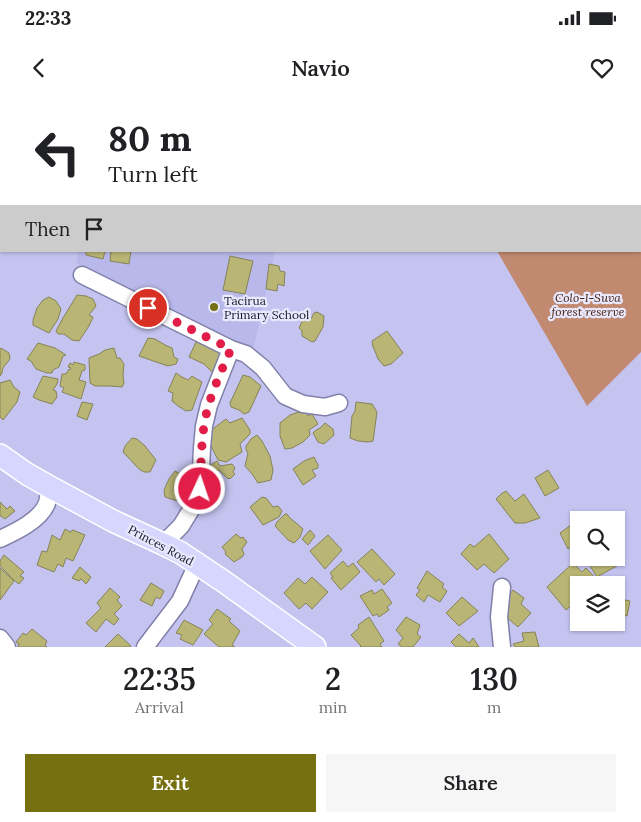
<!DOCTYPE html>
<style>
:root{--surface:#fff;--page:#f6f6f6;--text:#202124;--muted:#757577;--accent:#767010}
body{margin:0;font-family:Lora,serif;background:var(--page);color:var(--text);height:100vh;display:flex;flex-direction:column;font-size:19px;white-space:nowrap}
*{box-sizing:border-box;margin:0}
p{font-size:16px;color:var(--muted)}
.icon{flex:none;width:28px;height:28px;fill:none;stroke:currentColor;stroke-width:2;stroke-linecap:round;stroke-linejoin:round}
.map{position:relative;height:547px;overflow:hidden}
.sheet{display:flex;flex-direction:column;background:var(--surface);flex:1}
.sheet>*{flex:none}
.guide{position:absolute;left:0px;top:0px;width:641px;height:152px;box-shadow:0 1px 4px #0004;background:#fff;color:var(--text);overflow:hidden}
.fabs{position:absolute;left:570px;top:411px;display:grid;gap:10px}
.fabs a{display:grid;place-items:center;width:55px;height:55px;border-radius:0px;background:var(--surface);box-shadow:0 1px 4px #0004;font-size:25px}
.pin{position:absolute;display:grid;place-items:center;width:42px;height:42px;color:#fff;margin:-21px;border:2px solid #fff;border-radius:50%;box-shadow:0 1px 5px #0007}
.me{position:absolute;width:55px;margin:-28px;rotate:3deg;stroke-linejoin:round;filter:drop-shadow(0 0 4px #0008)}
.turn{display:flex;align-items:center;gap:18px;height:105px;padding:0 25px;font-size:22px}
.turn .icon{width:65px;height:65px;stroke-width:2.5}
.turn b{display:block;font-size:35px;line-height:42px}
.then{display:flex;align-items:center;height:48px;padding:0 25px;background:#0003;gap:10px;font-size:19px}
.eta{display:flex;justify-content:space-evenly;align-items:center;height:85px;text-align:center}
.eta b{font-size:30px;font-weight:600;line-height:35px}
.button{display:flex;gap:10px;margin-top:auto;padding:10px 25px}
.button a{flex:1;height:58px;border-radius:0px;background:var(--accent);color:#fff;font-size:20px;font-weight:600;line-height:58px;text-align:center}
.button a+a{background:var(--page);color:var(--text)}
.status{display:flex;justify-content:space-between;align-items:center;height:35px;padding:0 25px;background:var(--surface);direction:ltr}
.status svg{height:14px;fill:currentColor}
header{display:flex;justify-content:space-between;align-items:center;height:65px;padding:0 25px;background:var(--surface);font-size:22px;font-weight:600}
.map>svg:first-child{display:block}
.built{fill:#b9b8ea}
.green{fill:#c1896f}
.building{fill:#b9b574;stroke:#858357}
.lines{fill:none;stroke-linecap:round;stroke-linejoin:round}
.minor-casing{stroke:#8180aa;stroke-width:19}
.major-casing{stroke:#fff;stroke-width:24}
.minor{stroke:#fff;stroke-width:16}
.major{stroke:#d7d6fe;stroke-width:21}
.route{stroke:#e11d48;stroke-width:9;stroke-dasharray:0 16.2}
.poi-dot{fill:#767010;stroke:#e8e8ff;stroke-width:2}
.labels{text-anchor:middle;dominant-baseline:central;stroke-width:4.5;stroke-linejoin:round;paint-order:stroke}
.park-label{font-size:12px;font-style:italic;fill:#4a210c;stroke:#e8e8ff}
.poi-label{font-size:12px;fill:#191828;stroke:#e8e8ff;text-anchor:start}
.street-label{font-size:12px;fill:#191828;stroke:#e8e8ff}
</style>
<div class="status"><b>22:33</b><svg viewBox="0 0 49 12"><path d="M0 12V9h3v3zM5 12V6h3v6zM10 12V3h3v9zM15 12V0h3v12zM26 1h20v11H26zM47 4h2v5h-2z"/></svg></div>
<header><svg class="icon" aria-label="back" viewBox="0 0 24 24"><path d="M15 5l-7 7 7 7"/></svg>Navio<svg class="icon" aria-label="heart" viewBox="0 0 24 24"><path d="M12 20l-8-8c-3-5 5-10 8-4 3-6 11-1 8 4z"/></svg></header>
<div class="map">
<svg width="641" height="547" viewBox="0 0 641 547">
<rect width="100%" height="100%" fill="#c5c4f1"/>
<path class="built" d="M79 151H275L253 251 76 163Z"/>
<path class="green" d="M409 0H641V252L587 306 497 151H640V1H410Z"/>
<path class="building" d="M86 151H105L103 159 86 155Z
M111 151H131L129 164 110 161Z
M230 156 253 161 245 194 223 190Z
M269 164 279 166 280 171 285 172 284 186 278 184 277 191 266 189Z
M77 195 86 196 93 199 96 206 89 215 93 217 89 226 79 241 72 240 64 234H58L56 231 63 218Z
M49 197 56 201 61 209 58 219 49 233 33 225V220L37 208 43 200Z
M317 212 324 216 323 227 315 241 312 242 302 236V231L299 228 304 217H308L311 219 314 213Z
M387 231 403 253 391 264 384 266 378 259 375 251 373 247 372 241Z
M148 238 155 239 165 245 172 248 174 257 178 259 176 264 168 266 139 256Z
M202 241 221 252 223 259 213 273 204 264 189 257 196 242Z
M38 243 55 248 66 255 63 256 59 267 53 270 52 273H47L36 269 31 261 27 259Z
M1 248 9 253 10 259 3 268 2 273 0 276V249Z
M114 248 117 258H120L124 264 123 275 124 283 122 287 110 286H95L90 283 89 258 99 254 105 250Z
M74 262 85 265V270L82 271 79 280 86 282 81 299 62 292 64 288 60 286 62 274H66L69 269 70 270 71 268 68 267 70 263 73 265Z
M176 273 182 277 188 280 192 276 202 282 192 310 186 311 178 306 172 301 173 293 168 291Z
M243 275 250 277 261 286 249 312 244 314 239 310 231 307 230 303Z
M43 276 58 279 57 284 53 290 56 291 57 297 52 304 39 300 33 297Z
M10 280 14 287 20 292 17 302 3 320 0 317V283Z
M82 302 93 304 87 320 77 316Z
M356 302 372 304 377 312 373 341 368 342 358 341 350 338 352 316 355 311Z
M302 311H307L308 316 312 314 318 324 309 330 310 335 303 342 292 348 285 349 280 336V323L290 315Z
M242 318 250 330V334L240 344 242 352 226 362 218 360 209 342 210 331 226 319 230 323Z
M325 323 333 329 334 335 324 344 318 342 313 333 316 330 320 328Z
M257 335 262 341 270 356 273 370 271 380 258 383 252 374 245 366 248 353 246 350V346L251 339Z
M132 338 137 339 145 346 156 360 150 372H144L139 369 123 352 125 346Z
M314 357 318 365V368L312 370 316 376 303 385 293 369 304 361Z
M217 361 220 366 232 364 235 368 233 372 235 374 230 379 229 378 228 379 219 370 215 372 209 366Z
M548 370 559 388 545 396 535 378Z
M175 371 184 376 187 380 178 401 165 397 164 390 169 379Z
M506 391 515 401 524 394 540 418 525 423H515L496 399 501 394Z
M262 397 266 398 273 407 278 406 282 411 279 417 263 425 250 407Z
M0 402 7 409 10 406 15 411 5 419 1 416H0Z
M285 414H287L289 417 303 429 300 437 294 443 288 440 275 426 277 422Z
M571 425 579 437V440L568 449 560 433Z
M65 429 70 432 73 430 85 435 73 461 66 458 63 467 58 464 54 472 37 465 42 451 47 452 52 435 60 440Z
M310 430 315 436 308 445 302 439Z
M236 434 241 438 243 437 247 442 242 449 244 454 242 457 234 462 225 454 226 452 222 447Z
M489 434 509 459 494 473 484 464 477 470 461 454 470 444 474 447Z
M328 435 342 450 325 469 310 451Z
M372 449 395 474 384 485 379 479 376 482 357 462Z
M4 455 24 472 20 476 24 478 19 484 10 477V476L0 466V461Z
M585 458H613L614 459 618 458 622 463 597 477Z
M343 461 348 467 353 463 360 472 341 490 331 478 333 477 330 473Z
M573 463 582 472 586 468 599 482 595 485H579V499L566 510 547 487Z
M80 467 91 477 86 484 81 479 79 481 72 478Z
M0 468 14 481 0 500Z
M427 471 444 484 442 487 447 491 440 502 428 495 424 502 416 495 420 490 417 488Z
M312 477 328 492 312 509 306 503 299 509 284 493 298 478 305 484Z
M151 483 164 491 160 499 156 497 152 506 140 500Z
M110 488 120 497 117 500 122 506 114 514 119 519 114 525 106 519 96 532 86 523 101 508 97 503Z
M382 489 392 503 387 507 389 510 379 517 377 514 373 516 360 496 372 490 374 494Z
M513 490 524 498 521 504 531 513 518 527 504 515 509 511 501 506Z
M462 497 478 511 459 526 446 513Z
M616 498 630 501 627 516 616 513Z
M217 509 231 519 229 521 240 531 232 545 235 547H219L204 534 213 524 209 520Z
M369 517 384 541 380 544 382 547H360L361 546 351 535 359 528 358 525Z
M406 517 420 525 417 534 421 537 413 547H402L398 544 403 538 396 530Z
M184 520 203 530 193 545 180 539 182 535 176 533Z
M32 529 47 541 45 545 47 547H18L19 544 16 542 23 533 26 535Z
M535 532 539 547H515L513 544 524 541 522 533Z
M118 534 131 546 130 547H105Z
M459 534 469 543 473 538 479 547H456L451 542Z"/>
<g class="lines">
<defs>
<path id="minor" d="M82 175 231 249 209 305 204 326 202 348 200 389 192 408 181 426 163 444
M231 249 246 254 263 268 285 296 303 304 325 307 339 303
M0 439C15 432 41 420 47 403 48 398 49 392 50 387
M502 487 499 517 502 547
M0 538 7 547
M145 547 180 501 197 464"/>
<path id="major" d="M0 355 27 374 50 387 113 421 163 444 181 453 223 481 315 547"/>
</defs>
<use href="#minor" class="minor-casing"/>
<use href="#major" class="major-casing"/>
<use href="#minor" class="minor"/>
<use href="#major" class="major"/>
</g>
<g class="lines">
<path class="route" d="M148 208 231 249C220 274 208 299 204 326 201 347 201 368 200 389"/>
</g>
<circle class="poi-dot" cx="214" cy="207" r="5"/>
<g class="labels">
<g class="park-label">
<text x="588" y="197">Colo-I-Suva<tspan x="588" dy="14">forest reserve</tspan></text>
</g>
<g class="poi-label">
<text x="224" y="200">Tacirua<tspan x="224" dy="14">Primary School</tspan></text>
</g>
<g class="street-label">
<text transform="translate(161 445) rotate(28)">Princes Road</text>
</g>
</g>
</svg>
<div class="fabs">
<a><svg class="icon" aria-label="search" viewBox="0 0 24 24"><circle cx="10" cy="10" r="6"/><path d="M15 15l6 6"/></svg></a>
<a><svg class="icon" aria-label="layers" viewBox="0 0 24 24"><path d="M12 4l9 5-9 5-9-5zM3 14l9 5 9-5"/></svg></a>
</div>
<div class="pin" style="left:148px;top:208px;background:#d93025"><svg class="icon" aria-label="arrive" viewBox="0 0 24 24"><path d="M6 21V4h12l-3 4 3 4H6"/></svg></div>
<svg class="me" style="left:200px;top:389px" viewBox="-20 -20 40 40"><circle r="17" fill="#e11d48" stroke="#fff" stroke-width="3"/><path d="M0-11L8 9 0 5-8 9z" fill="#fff"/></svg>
<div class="guide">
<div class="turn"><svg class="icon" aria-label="left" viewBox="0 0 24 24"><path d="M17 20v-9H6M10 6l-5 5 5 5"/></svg><div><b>80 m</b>Turn left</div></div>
<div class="then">Then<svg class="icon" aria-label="arrive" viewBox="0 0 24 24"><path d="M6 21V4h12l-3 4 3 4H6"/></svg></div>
</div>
</div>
<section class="sheet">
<div class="eta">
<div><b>22:35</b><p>Arrival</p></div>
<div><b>2</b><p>min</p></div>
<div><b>130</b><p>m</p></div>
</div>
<div class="button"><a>Exit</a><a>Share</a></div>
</section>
